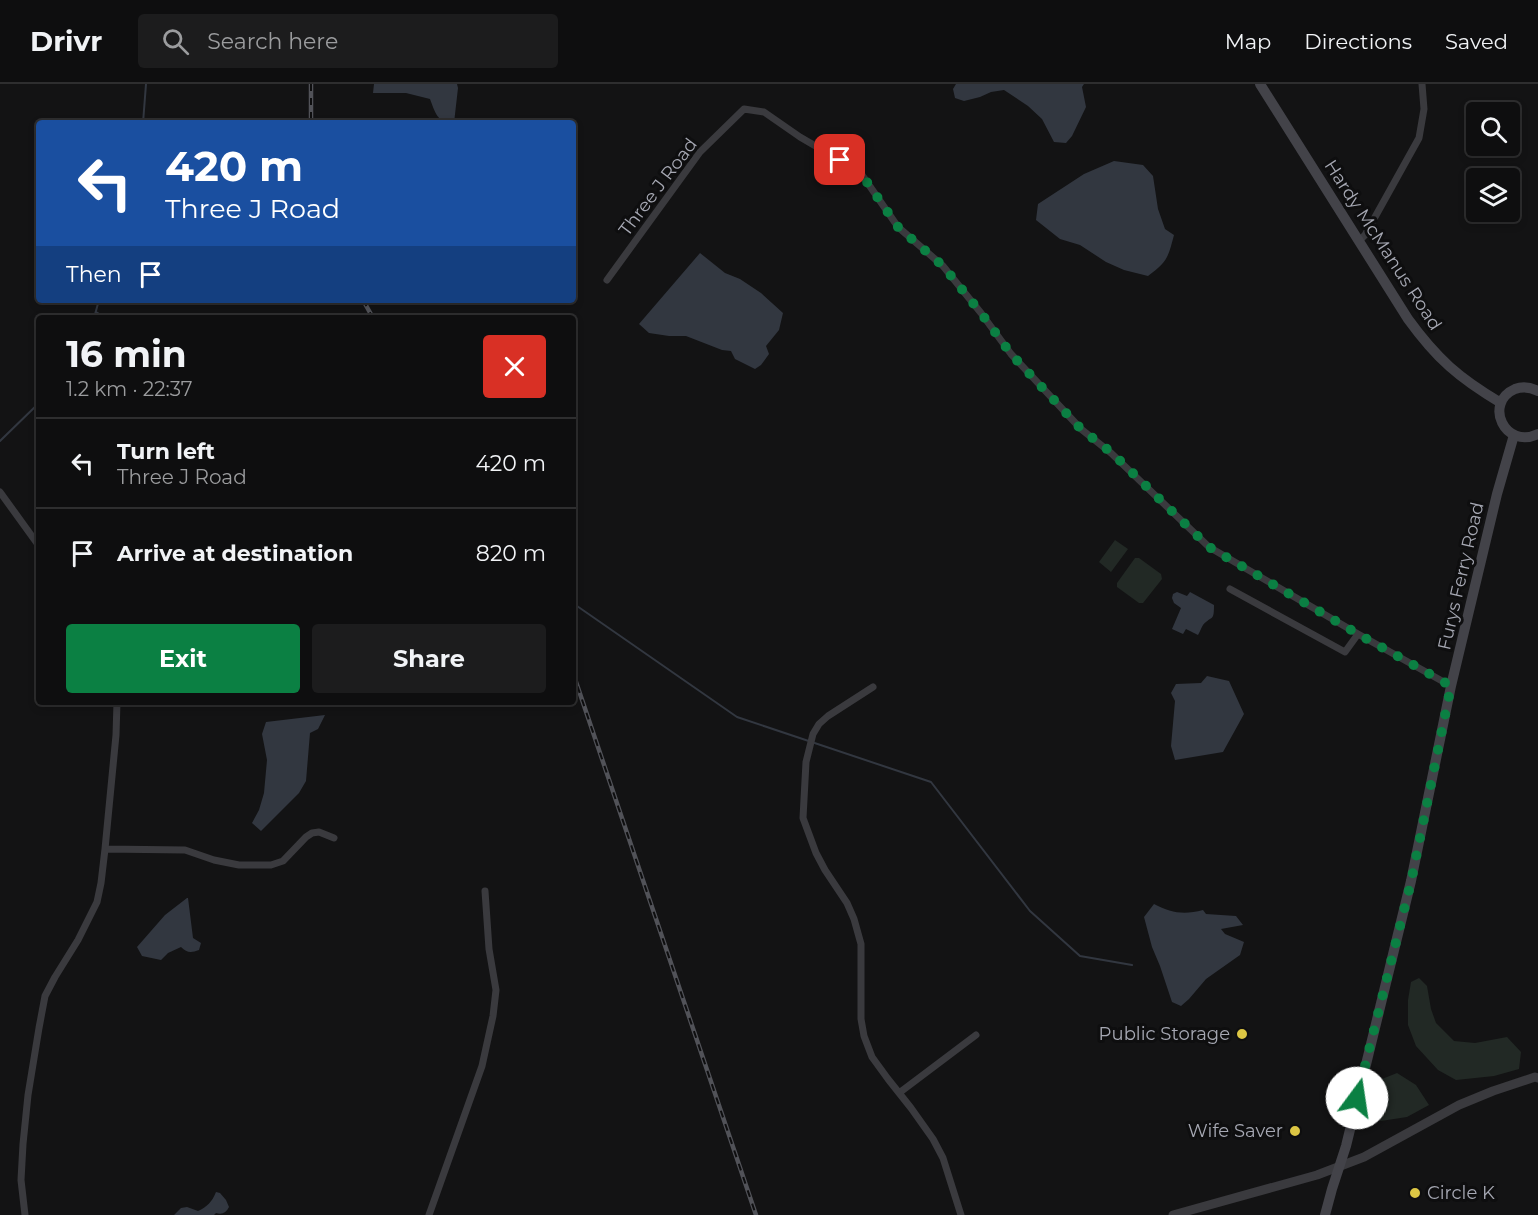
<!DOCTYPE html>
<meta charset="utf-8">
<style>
:root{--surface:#0e0e0f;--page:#1c1c1d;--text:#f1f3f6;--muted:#9b9c9e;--line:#2e2e2f;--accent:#0b8043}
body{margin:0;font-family:Montserrat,sans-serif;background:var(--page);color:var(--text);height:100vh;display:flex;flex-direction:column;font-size:22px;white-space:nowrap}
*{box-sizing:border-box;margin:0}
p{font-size:20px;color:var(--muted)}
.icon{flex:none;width:33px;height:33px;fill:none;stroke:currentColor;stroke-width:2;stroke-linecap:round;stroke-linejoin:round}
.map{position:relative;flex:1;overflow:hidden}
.sheet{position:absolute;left:36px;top:231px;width:540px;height:390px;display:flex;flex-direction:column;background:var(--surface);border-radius:6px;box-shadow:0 3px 9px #0003,0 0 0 2px var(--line)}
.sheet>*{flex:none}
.guide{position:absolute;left:36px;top:36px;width:540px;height:183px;border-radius:6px;box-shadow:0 3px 9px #0003,0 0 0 2px var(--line);background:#1a4fa0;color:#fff;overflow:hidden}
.tools{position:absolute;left:1466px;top:18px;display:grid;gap:12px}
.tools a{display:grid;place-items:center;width:54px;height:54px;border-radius:6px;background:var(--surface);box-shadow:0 3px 9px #0003,0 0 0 2px var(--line);font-size:30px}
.pin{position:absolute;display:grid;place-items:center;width:51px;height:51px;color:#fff;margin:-26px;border-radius:12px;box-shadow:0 3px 9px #0006}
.me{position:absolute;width:66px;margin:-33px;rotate:14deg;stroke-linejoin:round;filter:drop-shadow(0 0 4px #0008)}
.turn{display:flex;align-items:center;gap:21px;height:126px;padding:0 30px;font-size:27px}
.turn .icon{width:78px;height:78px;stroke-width:2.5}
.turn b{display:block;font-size:42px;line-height:51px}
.then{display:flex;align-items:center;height:57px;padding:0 30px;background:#0003;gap:12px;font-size:22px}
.round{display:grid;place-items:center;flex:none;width:63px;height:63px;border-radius:6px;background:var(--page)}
.summary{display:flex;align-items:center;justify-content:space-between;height:102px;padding:0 30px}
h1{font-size:36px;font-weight:700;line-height:45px}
.button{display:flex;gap:12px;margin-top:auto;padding:12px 30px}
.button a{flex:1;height:69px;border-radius:6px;background:var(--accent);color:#fff;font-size:24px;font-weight:700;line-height:69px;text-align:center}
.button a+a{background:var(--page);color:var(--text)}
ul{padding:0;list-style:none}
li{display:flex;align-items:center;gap:18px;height:90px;padding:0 30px;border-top:2px solid var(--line)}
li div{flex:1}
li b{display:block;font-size:22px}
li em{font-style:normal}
header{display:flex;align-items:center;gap:36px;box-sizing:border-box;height:84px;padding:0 30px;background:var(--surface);border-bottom:2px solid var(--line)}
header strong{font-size:28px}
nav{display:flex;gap:33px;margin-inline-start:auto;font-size:21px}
.search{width:420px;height:54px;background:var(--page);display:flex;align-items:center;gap:15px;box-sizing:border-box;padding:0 21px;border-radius:6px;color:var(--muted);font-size:22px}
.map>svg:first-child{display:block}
.green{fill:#222925}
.water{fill:#323740}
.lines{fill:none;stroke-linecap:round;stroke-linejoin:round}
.stream{stroke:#323740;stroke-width:2}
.minor{stroke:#3a3a3e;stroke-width:7}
.tertiary{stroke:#3a3a3e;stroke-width:9}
.secondary{stroke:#434349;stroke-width:10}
.rail-casing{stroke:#515258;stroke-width:4.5}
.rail{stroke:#0e0e0f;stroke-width:2;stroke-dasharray:7;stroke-linecap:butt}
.route{stroke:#0b8043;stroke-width:10;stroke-dasharray:0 18}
.poi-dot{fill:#dcc644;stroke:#0e0e0f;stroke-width:2}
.labels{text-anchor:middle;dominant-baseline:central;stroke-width:6;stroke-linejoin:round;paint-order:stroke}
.street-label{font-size:18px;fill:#a6a8b3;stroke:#0e0e0f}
.poi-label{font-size:18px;fill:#a6a8b3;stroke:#0e0e0f;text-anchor:end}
</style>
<header>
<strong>Drivr</strong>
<div class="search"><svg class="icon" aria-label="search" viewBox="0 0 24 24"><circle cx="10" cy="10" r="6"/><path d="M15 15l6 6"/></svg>Search here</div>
<nav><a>Map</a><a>Directions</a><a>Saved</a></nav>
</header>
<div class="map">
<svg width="1538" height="1131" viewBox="0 0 1538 1131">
<rect width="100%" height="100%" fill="#131314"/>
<path class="green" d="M1115 456 1128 465 1111 488 1099 478Z
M1135 474H1139L1161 490 1162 495 1143 519H1139L1117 503V499Z
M1419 894 1427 902 1431 925 1436 939 1454 957 1475 959 1507 953 1521 968 1519 985 1494 992 1456 996 1438 986 1416 962 1408 941V916L1411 898Z
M1397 989 1416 1001 1429 1021 1407 1033 1381 1037 1372 1031 1369 1016 1382 995Z"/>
<path class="water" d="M374 0H457L458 4 454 39C437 39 435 28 430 15L406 9H373Z
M956 0H1084L1082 3 1086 23 1072 52 1066 59 1054 58 1042 35 1028 22 1004 6 991 8 980 13 964 17 955 14 953 5Z
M1114 77 1143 81 1153 92 1158 125 1165 145 1174 151C1168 174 1167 178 1148 192L1124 186 1106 178 1080 161 1060 155 1036 136 1038 120 1084 90Z
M700 169 725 189 740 195 761 209 783 229 779 246 766 262 769 270 761 281 755 285 735 275 731 267 722 266 686 252H669L649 249 639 240Z
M1177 508 1187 512 1190 508 1214 521C1214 538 1212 531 1203 541 1201 544 1200 548 1198 551L1186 545 1183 550 1172 545 1181 524 1174 519 1172 514 1173 510Z
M1207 592 1229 597 1244 630 1223 668 1175 676 1171 662 1175 617 1171 609 1176 600 1201 599Z
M325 631 318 645 310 649 306 697 299 709 261 747 252 739 259 726 264 709 267 676 262 650 266 638Z
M187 814H188L193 854 201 859 199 866C191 869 187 869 181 863L168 869 161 876 142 872 137 863 165 831Z
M1154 820C1171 829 1184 831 1203 826L1206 830 1236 832 1243 841 1221 845 1225 850 1244 858 1240 871 1206 895 1189 915 1181 922 1172 918 1160 882 1152 863 1144 833Z
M216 1108 220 1109 226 1116 229 1123C226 1129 222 1131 216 1129L214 1131H174L181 1124 187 1123 198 1127C207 1123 212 1118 216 1108Z"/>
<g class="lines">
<path class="stream" d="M143 39 146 0
M96 228 106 234
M94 234 99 216
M0 357 39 319
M577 522 737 633 931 698 1030 827 1080 872 1132 881"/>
<path class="minor" d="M1359 157 1365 151 1419 54 1424 25 1422 0
M607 196 700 68 744 25 764 28 800 53 860 88 898 143 943 182 981 229 1011 270 1081 345 1111 369 1209 463 1358 550 1451 602
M0 408 39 462
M1230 505 1345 568 1358 550
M873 603 828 632 819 640 813 650 806 678 803 734 816 769 825 786 847 819 854 835 861 860V935L864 952 872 973 888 995 911 1024 933 1055 943 1074 961 1131
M105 765 185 766 214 776 239 781H271L283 777 306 753 312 749 319 748 334 754
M899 1009 976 951
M25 1131 21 1096 23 1060 28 1011 39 944 45 912 55 893 78 856 97 818 101 799 105 765 116 651 117 618
M429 1131 482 982 493 932 496 906 489 865 485 807"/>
<path class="tertiary" d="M1173 1131 1317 1091 1364 1073 1459 1021 1493 1007 1535 993 1538 994"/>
<path class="secondary" d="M1260 0 1408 235C1437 275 1459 294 1501 319
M1538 307C1530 303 1523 302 1515 305 1483 319 1505 366 1538 350
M1325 1131 1332 1105 1346 1062 1411 797 1451 602 1497 410 1514 351"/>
<defs>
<path id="rail" d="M311 0V39
M363 216 373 234
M573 589 756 1131"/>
</defs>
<use href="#rail" class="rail-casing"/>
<use href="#rail" class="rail"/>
</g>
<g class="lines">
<path class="route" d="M840 76 860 88 898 143 943 182 981 229 1011 270 1081 345 1112 369 1209 463 1358 550 1451 602 1411 798 1357 1014"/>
</g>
<g class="poi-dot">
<circle cx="1242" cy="950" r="6"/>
<circle cx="1295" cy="1047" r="6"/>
<circle cx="1415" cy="1109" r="6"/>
</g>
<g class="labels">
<g class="street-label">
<text transform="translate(658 103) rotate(-53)">Three J Road</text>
<text transform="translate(1383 161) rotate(57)">Hardy McManus Road</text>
<text transform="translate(1461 492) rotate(-77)">Furys Ferry Road</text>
</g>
<g class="poi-label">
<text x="1230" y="950">Public Storage</text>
<text x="1283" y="1047">Wife Saver</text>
<text x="1427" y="1109" text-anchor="start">Circle K</text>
</g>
</g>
</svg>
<div class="tools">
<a><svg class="icon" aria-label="search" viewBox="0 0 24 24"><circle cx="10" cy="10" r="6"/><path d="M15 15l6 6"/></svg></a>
<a><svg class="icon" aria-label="layers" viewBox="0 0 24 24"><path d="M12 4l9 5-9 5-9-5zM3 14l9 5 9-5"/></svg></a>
</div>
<div class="pin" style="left:840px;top:76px;background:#d93025"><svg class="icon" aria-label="arrive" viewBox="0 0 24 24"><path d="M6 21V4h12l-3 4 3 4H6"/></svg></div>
<svg class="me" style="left:1357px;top:1014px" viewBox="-20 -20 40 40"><circle r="19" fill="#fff"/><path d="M0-13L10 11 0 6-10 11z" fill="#0b8043"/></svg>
<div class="guide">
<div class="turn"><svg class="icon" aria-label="left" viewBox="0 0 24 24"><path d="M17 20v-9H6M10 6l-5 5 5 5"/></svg><div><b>420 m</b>Three J Road</div></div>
<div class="then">Then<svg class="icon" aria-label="arrive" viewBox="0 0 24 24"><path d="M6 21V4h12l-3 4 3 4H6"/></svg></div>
</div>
<section class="sheet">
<div class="summary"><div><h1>16 min</h1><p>1.2 km · 22:37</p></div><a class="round" style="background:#d93025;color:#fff"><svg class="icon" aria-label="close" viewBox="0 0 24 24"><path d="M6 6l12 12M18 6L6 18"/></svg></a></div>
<ul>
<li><svg class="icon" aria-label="left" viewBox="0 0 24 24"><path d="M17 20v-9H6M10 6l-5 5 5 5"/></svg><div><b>Turn left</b><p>Three J Road</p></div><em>420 m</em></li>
<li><svg class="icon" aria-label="arrive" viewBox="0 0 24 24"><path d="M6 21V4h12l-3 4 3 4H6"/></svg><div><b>Arrive at destination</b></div><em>820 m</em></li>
</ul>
<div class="button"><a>Exit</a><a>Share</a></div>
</section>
</div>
